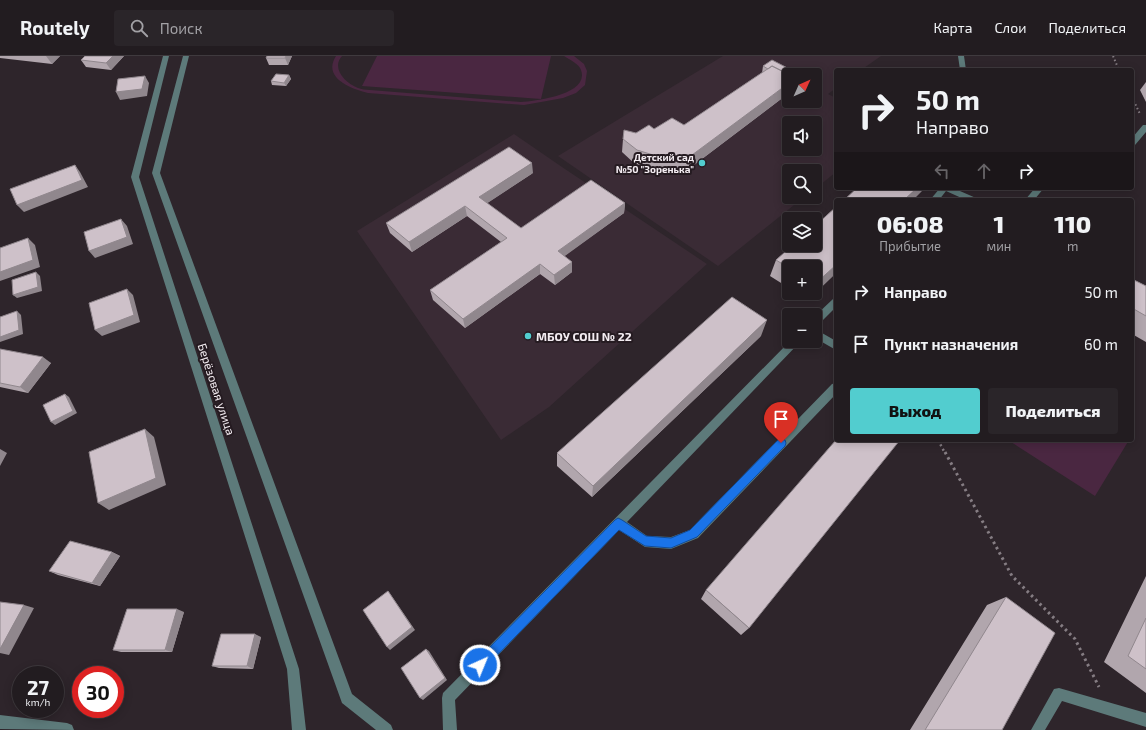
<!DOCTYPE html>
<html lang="ru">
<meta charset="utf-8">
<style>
:root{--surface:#221c20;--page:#2a2529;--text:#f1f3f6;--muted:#a2a1a5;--line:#3f3a3e;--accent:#52cdcf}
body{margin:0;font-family:"Exo 2",sans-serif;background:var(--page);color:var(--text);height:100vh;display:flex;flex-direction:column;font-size:15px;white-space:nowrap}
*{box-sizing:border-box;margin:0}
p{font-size:13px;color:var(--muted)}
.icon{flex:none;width:22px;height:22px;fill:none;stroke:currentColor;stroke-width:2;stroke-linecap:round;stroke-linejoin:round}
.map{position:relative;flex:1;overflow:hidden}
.sheet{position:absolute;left:834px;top:142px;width:300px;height:244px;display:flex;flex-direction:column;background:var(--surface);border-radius:4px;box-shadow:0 2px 10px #0003,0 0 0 1px var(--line)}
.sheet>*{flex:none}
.guide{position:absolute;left:834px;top:12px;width:300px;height:122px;border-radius:4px;box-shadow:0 2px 10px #0003,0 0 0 1px var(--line);background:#221c20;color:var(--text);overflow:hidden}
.needle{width:26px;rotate:45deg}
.controls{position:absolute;left:782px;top:12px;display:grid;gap:8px}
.controls a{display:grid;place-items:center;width:40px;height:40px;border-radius:4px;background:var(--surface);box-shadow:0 2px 10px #0003,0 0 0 1px var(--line);font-size:20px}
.speed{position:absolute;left:12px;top:610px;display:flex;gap:8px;font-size:20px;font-weight:700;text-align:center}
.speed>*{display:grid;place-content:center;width:52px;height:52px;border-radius:50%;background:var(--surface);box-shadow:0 2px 10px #0003,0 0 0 1px var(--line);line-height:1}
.speed small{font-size:10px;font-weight:400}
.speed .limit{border:6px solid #d22;background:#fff;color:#111}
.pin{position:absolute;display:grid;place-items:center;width:34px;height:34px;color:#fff;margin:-41px -17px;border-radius:50% 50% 50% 0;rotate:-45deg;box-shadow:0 0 4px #0007}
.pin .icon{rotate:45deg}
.me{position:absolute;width:44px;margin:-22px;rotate:44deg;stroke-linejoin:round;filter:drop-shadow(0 0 3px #0008)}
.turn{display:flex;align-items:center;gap:14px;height:84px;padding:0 16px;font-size:18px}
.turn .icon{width:52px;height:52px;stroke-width:2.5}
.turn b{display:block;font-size:28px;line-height:34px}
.lanes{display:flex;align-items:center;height:38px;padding:0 16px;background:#0003;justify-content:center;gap:20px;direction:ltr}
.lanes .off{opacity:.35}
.eta{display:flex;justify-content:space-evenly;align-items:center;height:68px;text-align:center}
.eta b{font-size:24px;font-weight:800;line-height:28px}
.cta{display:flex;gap:8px;margin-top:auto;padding:8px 16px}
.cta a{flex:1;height:46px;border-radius:4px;background:var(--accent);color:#111;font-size:16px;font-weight:800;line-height:46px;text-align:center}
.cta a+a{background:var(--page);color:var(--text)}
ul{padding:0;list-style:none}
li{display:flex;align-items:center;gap:12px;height:52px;padding:0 16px}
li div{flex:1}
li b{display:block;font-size:15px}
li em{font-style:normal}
header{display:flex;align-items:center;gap:24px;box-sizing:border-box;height:56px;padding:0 20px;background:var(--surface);border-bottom:1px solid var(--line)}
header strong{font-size:19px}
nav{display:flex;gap:22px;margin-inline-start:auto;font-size:14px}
.search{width:280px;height:36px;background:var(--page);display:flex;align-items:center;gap:10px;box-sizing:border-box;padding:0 14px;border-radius:4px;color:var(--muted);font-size:15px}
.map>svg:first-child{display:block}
.built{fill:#3a2b35;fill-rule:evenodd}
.green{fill:#4a2741}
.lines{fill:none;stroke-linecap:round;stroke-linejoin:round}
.path-far2{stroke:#857d83;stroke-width:2;stroke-dasharray:1.5 2.5;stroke-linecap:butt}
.path-far1{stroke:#857d83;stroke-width:2.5;stroke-dasharray:2 3;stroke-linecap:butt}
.path{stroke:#857d83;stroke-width:3;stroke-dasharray:2.5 3.5;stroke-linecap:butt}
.minor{fill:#5d7a7a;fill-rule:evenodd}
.wall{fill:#b1a6ad}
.shaded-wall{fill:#90878d}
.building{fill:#cec1c9;stroke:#90878d}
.route{fill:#1a73e8;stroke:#114b97}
.poi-dot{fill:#52cdcf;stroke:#251b21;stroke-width:1.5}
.labels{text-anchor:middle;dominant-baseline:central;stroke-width:4;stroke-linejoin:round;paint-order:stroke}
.far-poi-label{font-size:10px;font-weight:bold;fill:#f3ecf1;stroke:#251b21;text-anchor:end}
.poi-label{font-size:12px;font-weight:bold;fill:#f3ecf1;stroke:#251b21;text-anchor:start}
.street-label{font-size:12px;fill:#f3ecf1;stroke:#251b21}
</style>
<header>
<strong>Routely</strong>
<div class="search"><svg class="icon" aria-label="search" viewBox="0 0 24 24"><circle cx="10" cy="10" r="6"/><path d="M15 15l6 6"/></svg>Поиск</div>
<nav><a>Карта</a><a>Слои</a><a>Поделиться</a></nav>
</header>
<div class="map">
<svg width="1146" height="674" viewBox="0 0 1146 674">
<rect width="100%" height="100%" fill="#2e252b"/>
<path class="built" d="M723 0H881L861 14H836V32L828 38 836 42V116L815 133V115H789V141H804L718 210 558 100ZM789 19H815V45H789ZM789 67H815V93H789Z
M514 78 562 111 707 208 549 351 501 384 357 175Z"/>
<path class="green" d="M336 0H342C331 12 345 27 358 32 361 33 366 34 370 34L521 46C535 45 590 39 581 14 579 8 570 4 564 0H574L584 8 587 15 585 29 576 37 563 42 541 46 524 49 368 37C351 33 322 22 336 0Z
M377 0H551L541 43 362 30Z
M1008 384H1129L1095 440Z"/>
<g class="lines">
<path class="path-far2" d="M1113 0 1119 14
M1132 41 1140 58"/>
<path class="path-far1" d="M938 384 945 397"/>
<path class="path" d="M945 396 1012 520 1075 583 1099 631"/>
<path class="minor" d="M163 0H169L139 121 299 613 306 674H292L287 613 131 121Z
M183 0H189L160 117 352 638 391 669 393 674H376L342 647 152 117Z
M958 0H964L966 14H960Z
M1143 69H1146V76L1135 89H1132V82Z
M940 132H953L976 142 977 144H966L946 135 939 144H930Z
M1035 132H1044L1034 144H1025Z
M836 241V251L818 269 815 270V260L833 243Z
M815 273 836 285V294L815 282Z
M790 285H801L627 466 647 480 671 481 690 474 832 328 836 327V338L698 482 671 493 645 491 619 474 455 644 457 674H443L442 642 443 637Z
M1059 632 1146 657V671L1062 645 1045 674H1031L1054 633Z
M0 659 67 667 72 669 74 674 0 673Z"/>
</g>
<path class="wall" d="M0 0H60L52 8 0 2Z
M124 0 111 14 86 11 81 4Z
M292 0 288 9H269L266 2Z
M763 10 789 19V37L690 112 662 115 635 108 622 96 623 83 636 77 654 73 684 69 762 17Z
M289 19 291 23 286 30 272 29 271 25Z
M1146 26V46L1140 34Z
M533 117 487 147 521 172 625 147 624 157 564 200 572 206V216L555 229 540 218 465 272 433 244 430 234 501 186 467 160 412 196 390 177 386 167Z
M836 151V217L808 244 796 237H815V211H789V232L770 220 776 204 793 189H815V170Z
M1132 223 1146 230V286L1132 278Z
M761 280 592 441 557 410V397Z
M0 293 51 307 28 337 0 331Z
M112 496 120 500 100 530 58 519 49 515Z
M1146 520V637L1104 606Z
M706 534 749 572 741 579 701 543Z
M1006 541 1002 674H910L987 549Z
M184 556 172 596H121L113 594Z
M261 581 253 613 219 612 212 610Z"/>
<path class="shaded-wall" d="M46 0H60L52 8Z
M113 0H124L111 14 106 7Z
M286 0H292L288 9 285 2Z
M289 19 291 23 286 30 284 27Z
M145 20 149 27 147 40 120 44 116 36Z
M789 27V37L690 112 692 99Z
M532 107 533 117 480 152 479 141Z
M75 109 80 116 88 131 24 156 17 149Z
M917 132H924L922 135 913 144H904Z
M625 147 624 157 558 205V195Z
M465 150 467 160 412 196 409 186Z
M121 163 127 170 133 188 95 202 89 195Z
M28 182 35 189 40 211 0 225V216Z
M572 206V216L555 229 554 219Z
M540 208V218L465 272 463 263Z
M836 209V217L808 244 811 237H815V228Z
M36 216 40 220 42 235 17 242 13 239Z
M127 233 133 239 140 266 102 280 95 274Z
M17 255 21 259 23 278 0 286V281Z
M767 264 761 280 592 441 593 430Z
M43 301 51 307 28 337 20 331Z
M65 338 69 341 77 357 55 369 51 366Z
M145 373 154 381 166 429 109 454 98 447Z
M0 393 7 397 0 410Z
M112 496 120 500 100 530 92 527Z
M388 535 391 539 415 574 390 594 387 591Z
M24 549 34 552 9 599 0 597V593Z
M177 553 184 556 172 596 165 594Z
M255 578 261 581 253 613 247 610Z
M426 593 429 595 447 624 423 644 420 642Z"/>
<path class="building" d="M85 0H113L106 7 81 4Z
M267 0H286L285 2H266Z
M772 4 801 19H790L772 10 768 13 763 10Z
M772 10 790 19H789V27L692 99 663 102 637 94 623 83 624 74 636 77 649 69 654 73 672 62 684 69Z
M276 18 289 19 284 27 271 25Z
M145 20 142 33 116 36 118 23Z
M509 91 532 107 479 141 521 172 591 124 625 147 558 195 572 206 554 219 540 208 463 263 430 234 507 182 465 150 409 186 386 167Z
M75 109 82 124 17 149 10 133Z
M857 132H917L904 144H844Z
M836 151V209L815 228V211H789V212L776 204 793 189H815V170Z
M121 163 127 181 89 195 84 176Z
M28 182 33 204 0 216V192Z
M36 216 38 231 13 239 12 224Z
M1132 223 1146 230V260L1132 252Z
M127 233 134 259 95 274 89 247Z
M732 241 767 264 593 430 557 397Z
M17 255 19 274 0 281V261Z
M0 293 43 301 20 331 0 327Z
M65 338 73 355 51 366 43 349Z
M145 373 156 422 98 447 89 396Z
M836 384H900L749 572 706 534Z
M70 485 112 496 92 527 49 515Z
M388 535 412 571 387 591 363 554Z
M1006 541 1055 577 1002 674H925Z
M0 546 24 549 0 593Z
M127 553H177L165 594H113Z
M1146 562V613L1128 600Z
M221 578H255L247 610H212Z
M426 593 445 622 420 642 401 612Z"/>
<path class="route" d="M781 383 785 384 786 387 785 390 697 481 671 492 645 490 619 474 484 613 480 615 476 613 474 609 476 605 615 464 618 462 622 464 646 480 671 482 690 474 778 384Z"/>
<g class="poi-dot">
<circle cx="702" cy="107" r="4"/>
<circle cx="528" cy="280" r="4"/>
</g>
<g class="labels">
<g class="far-poi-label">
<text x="694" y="101">Детский сад<tspan x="694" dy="12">№50 "Зоренька"</tspan></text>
</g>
<g class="poi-label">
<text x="536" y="280">МБОУ СОШ № 22</text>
</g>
<g class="street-label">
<text transform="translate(217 333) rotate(72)">Берёзовая улица</text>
</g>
</g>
</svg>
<div class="controls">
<a><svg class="needle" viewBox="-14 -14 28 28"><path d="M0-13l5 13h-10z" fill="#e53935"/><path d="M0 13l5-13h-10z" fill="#a2a1a5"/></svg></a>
<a><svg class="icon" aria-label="sound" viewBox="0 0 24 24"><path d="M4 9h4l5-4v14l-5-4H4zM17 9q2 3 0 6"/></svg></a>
<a><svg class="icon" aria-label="search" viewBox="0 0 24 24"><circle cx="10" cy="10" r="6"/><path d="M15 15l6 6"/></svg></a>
<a><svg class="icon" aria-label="layers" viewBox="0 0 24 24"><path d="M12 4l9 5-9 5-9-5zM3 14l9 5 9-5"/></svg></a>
<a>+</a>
<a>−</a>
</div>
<div class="speed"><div>27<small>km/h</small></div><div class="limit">30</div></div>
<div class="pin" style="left:781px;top:387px;background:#d93025"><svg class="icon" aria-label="arrive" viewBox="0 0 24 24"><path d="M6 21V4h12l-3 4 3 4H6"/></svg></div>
<svg class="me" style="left:480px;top:609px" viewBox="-20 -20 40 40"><circle r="17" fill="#1a73e8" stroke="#fff" stroke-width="3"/><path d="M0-11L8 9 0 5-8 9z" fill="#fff"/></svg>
<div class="guide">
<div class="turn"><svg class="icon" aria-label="right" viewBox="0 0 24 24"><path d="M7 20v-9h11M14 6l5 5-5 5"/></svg><div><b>50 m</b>Направо</div></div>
<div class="lanes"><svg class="icon off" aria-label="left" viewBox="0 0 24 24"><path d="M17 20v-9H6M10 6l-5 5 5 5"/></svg><svg class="icon off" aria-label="ahead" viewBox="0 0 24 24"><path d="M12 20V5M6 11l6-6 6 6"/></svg><svg class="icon" aria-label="right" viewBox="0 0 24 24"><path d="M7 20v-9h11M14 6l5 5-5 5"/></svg></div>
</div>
<section class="sheet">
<div class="eta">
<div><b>06:08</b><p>Прибытие</p></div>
<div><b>1</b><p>мин</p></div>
<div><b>110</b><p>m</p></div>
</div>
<ul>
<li><svg class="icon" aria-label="right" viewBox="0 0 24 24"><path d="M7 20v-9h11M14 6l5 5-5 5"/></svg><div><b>Направо</b></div><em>50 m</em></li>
<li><svg class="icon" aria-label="arrive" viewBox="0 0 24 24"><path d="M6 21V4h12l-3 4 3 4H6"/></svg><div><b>Пункт назначения</b></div><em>60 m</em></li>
</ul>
<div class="cta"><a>Выход</a><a>Поделиться</a></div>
</section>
</div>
